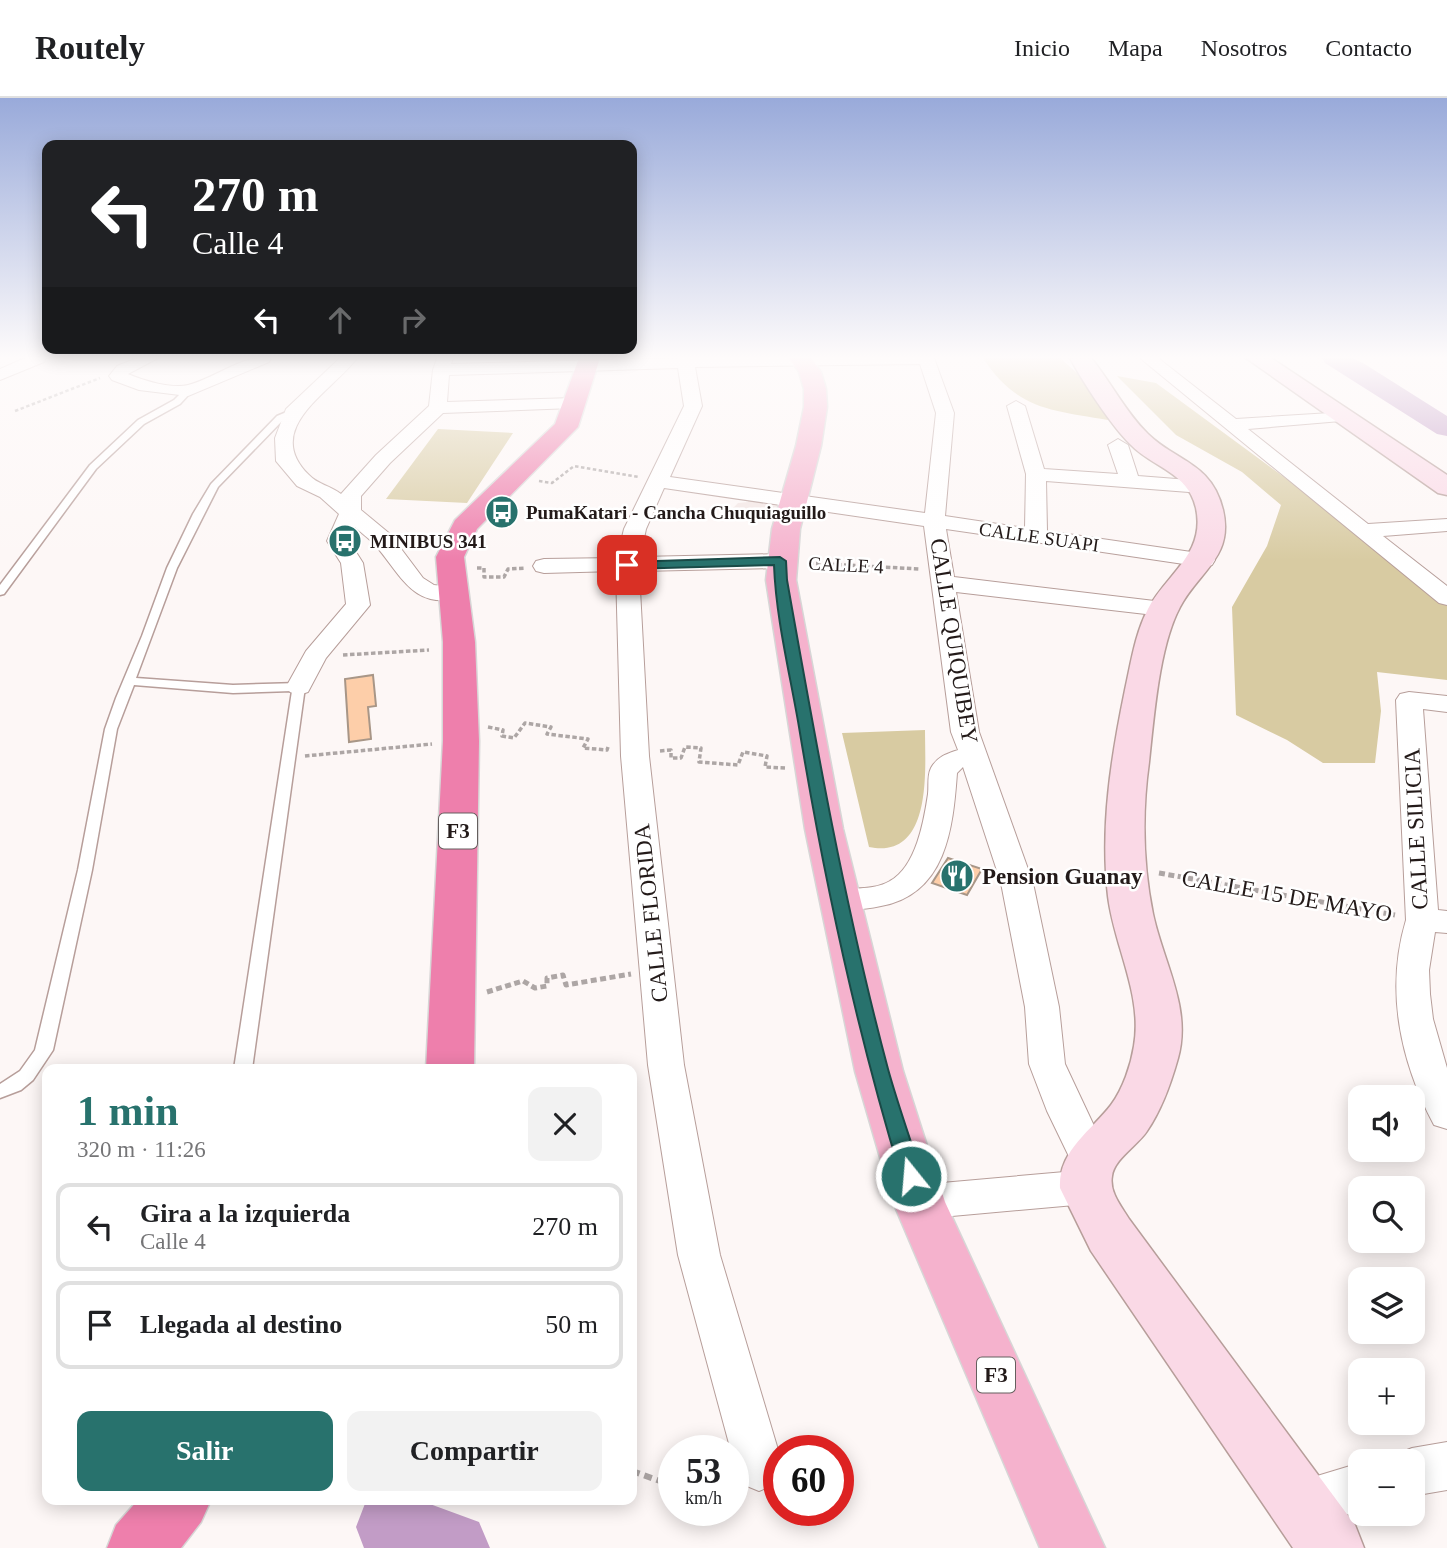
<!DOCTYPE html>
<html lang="es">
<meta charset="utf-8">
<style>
:root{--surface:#fff;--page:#f2f2f2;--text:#202124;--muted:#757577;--line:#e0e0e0;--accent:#28726d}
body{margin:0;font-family:Georgia,serif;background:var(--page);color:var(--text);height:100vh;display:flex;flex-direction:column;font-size:26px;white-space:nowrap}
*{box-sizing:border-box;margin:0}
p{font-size:23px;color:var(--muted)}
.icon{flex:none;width:38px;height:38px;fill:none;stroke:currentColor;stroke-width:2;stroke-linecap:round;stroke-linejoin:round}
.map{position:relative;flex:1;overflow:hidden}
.sheet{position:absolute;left:42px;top:966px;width:595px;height:441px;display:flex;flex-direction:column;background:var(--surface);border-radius:14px;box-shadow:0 4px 18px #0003}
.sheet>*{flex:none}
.top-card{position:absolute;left:42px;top:42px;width:595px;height:214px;border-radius:14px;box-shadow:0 4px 18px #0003;background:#202124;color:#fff;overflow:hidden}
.tools{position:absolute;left:1348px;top:987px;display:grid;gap:14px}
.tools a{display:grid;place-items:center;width:77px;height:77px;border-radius:14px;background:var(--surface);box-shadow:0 4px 18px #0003;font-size:35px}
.speed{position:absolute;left:658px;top:1337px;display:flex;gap:14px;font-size:35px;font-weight:700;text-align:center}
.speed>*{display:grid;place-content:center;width:91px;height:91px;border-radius:50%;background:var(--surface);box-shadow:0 4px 18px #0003;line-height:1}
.speed small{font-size:18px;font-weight:400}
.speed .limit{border:10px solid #d22;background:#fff;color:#111}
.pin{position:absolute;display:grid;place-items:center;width:60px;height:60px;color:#fff;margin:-30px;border-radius:14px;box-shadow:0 4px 10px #0006}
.me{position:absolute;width:77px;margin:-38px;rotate:343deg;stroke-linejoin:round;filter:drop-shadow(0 0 5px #0008)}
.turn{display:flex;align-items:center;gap:24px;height:147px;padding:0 35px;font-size:32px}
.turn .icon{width:91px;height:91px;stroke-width:2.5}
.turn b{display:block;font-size:49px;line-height:60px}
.lanes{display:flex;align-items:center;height:66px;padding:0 35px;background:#0003;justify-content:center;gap:35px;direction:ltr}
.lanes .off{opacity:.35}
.round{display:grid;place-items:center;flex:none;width:74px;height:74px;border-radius:14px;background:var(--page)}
.headline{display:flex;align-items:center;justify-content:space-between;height:119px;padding:0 35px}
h1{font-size:42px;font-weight:800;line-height:52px;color:var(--accent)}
.button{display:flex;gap:14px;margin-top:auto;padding:14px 35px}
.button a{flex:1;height:80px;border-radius:14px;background:var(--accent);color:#fff;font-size:28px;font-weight:800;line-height:80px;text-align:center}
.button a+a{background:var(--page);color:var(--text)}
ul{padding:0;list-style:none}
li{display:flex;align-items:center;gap:21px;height:88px;margin:0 14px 10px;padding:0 21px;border:4px solid var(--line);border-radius:14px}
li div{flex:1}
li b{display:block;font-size:26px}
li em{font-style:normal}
header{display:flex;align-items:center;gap:42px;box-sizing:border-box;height:98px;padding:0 35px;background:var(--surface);border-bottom:2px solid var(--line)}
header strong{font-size:33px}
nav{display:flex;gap:38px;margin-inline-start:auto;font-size:24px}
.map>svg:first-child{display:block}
.built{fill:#f3e6e4}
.green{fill:#d8cba2}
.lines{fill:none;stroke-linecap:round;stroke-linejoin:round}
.river{fill:#c29cc6;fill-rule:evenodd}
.building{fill:#fdcea9;stroke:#a89687;stroke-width:2}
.lane-casing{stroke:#b79e9a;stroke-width:3}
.street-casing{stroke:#b79e9a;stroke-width:2}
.secondary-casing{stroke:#b79e9a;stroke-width:3}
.primary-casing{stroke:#d7d6d6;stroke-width:3}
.highway-casing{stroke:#d7d6d6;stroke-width:3}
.path-far3{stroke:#ada6a5;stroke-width:2.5;stroke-dasharray:3.5 2.5;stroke-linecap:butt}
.path-far2{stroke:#ada6a5;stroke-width:3.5;stroke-dasharray:4.5 2.5;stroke-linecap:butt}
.path-far1{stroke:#ada6a5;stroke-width:5;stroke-dasharray:6 3.5;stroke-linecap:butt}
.path{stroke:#ada6a5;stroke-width:6;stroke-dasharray:8 5;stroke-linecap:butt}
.lane{fill:#fff;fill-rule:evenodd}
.street{fill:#fff;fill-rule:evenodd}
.secondary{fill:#fad9e6;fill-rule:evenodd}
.primary{fill:#f5b2cd;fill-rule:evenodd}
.highway{fill:#ee7fac;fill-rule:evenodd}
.route{fill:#28726d;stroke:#1a4a47;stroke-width:2}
.labels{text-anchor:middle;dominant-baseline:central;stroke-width:5;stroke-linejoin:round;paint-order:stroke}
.far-poi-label{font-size:19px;font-weight:bold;fill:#231a19;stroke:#fff;text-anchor:start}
.far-street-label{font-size:19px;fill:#231a19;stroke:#fff}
.shield{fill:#fff;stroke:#655f5e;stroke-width:2}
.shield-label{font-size:21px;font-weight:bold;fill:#231a19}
.street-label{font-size:23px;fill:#231a19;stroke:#fff}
.poi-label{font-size:23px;font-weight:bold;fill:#231a19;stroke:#fff;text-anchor:start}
</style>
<header>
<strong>Routely</strong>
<nav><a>Inicio</a><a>Mapa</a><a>Nosotros</a><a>Contacto</a></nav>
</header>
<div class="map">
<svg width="1447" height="1450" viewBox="0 0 1447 1450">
<rect width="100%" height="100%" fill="#fdf7f6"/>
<path class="built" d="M749 399 781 404 772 420 741 418 733 410 738 405 748 404Z"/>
<path class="green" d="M978 260H1060L1102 297 1108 322C1051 312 1017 312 983 260Z
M1117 278 1156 285 1447 499V582L1377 574 1381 613 1375 665H1323L1287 642 1236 617 1232 509 1267 448 1281 407 1242 374 1176 337Z
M438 331 513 335 467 405 386 401Z
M925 632C925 672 933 762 869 749L842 635Z"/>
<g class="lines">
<path class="river" d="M1322 260H1352L1363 265 1447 318V338L1437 336 1325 265Z
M370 1402H419L479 1424 490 1450H364L356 1429 366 1403Z"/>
</g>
<path class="building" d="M373 577 376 608 368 609 371 641 349 644 345 581Z
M948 760 982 771 967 797 932 785Z"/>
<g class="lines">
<defs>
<path id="lane" d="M185 291 192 293 180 306 144 326 96 371 4 496 0 497V487L90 367 138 322 174 302Z
M289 313 296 315 283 322 218 389 177 470 136 580 233 587 299 585 305 589 252 971H234L292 593 233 595 134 587 117 631 92 772 53 952 33 982 21 992 0 1000V986L20 973 35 952 78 772 105 631 116 600 142 538 167 470 193 416 211 386 277 318Z"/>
<path id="street" d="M25 260H46L44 264 0 282V271Z
M137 260H158L128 276C144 283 172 291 188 287 218 279 240 257 271 260L269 264 188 298 139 292 112 282 109 278 117 268Z
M340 260H357C332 294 261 330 309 377 317 386 331 388 341 396L376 357 429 308 433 272 437 260H453L451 266 684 260H934L954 315 945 418 1025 430 1026 376 1007 308 1016 303 1025 308 1044 371 1118 376 1108 347 1118 341 1128 347 1138 378 1202 383 1209 385 1212 389 1209 393 1202 395 1046 383 1047 433 1212 457 1215 462 1212 467 1204 469 946 431 954 479 1163 504 1171 506 1175 511 1171 516 1163 518 956 494 979 634 1033 785 1059 909 1065 966 1111 1064 1105 1075 1100 1077 1106 1089 1100 1101 1086 1106 919 1121 905 1116 899 1104 905 1092 919 1087 1076 1073 1047 1013 1029 966 1025 909 1001 785 963 669 957 675C953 731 946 796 881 808 863 812 844 813 827 808L822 801 827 794C848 788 871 794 890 783 916 769 924 723 928 696 929 687 927 678 931 670 937 659 946 656 958 652L951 634 924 428 664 390 646 431 640 459 780 456 788 458 791 463 788 468 780 470 639 473 649 658 684 967 720 1157 779 1355V1379L776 1386 759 1393 742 1386 733 1362V1353H731L678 1157 648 967 621 658 616 473 544 475 536 473 533 468 536 463 544 461 617 460 624 431 684 308 678 270 449 277 447 304 573 300 582 305 573 310 443 315 390 365 361 398V412L390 436 423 480 434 487 460 490 464 495 460 500C412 512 401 476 375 447 369 440 361 435 355 429L349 443 363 465 370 507 326 560 308 594 299 597 290 594 286 589 306 553 346 506 341 465 327 443 339 416 320 399 297 388 276 363 275 340 286 311ZM920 266 936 315 925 415 670 379 702 308 695 269Z
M1140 260H1158L1236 321 1347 314 1350 318 1341 323 1248 331 1368 426 1447 421V433L1383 438 1447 488V507L1439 505Z
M1409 594 1447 598V614L1423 611 1438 812 1447 813V835L1435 834 1429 872 1430 896 1433 921 1447 970V1031L1434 1027C1400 963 1385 892 1406 822L1396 602 1400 596Z
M1447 1344V1392L1412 1398V1363H1392L1395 1357 1412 1350Z
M1360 1365V1413L1301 1429 1284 1422 1277 1405 1284 1388Z"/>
<path id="secondary" d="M1070 260H1091C1111 284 1125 314 1148 336 1177 364 1212 365 1223 412 1234 459 1199 473 1180 509 1159 548 1154 619 1149 664 1142 714 1143 767 1153 816 1163 864 1192 910 1178 960 1171 985 1162 1011 1147 1033 1138 1047 1114 1061 1112 1078 1109 1094 1121 1108 1129 1121L1355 1427 1364 1450H1293L1091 1153 1060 1090C1058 1053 1091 1033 1111 1007 1123 991 1131 967 1134 948 1143 897 1114 848 1108 798 1100 729 1111 660 1125 592 1131 565 1135 536 1148 511 1167 475 1206 456 1196 410 1188 374 1153 370 1130 346 1110 326 1083 284 1070 260Z
M1246 260H1271L1447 377V397L1438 395Z"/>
<path id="primary" d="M789 260H811L821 274 826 291 827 309 821 348 800 431 796 482 843 731 903 973 945 1104 1105 1450H1040L893 1104 855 973 805 731 766 482 772 431 796 348 804 309V291L799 274Z"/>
<path id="highway" d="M579 260H600L578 329 477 431 464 459 475 544 479 643 474 971H426L443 643V544L436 459 455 422 555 326Z
M138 1402H211L201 1424 181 1450H107L116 1427Z"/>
</defs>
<use href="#lane" class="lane-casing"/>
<use href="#street" class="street-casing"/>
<use href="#secondary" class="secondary-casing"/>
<use href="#primary" class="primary-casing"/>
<use href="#highway" class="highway-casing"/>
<path class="path-far3" d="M15 313 100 280
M539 383 552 385 574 368 639 379"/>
<path class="path-far2" d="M809 465 919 471
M477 470H484V479H504L508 471 526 470
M343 557 429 552
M488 629 503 632 502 638 514 640 525 625 551 629 547 636 588 641 583 650 607 652 608 649
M660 653 671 652V660H681L685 649 701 650 699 664 738 667 743 654 767 658 765 669 785 670
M305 658 432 646"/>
<path class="path-far1" d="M1159 775 1395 817
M487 894 523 883 535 890 547 888V880L563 877 566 887 631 876"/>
<path class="path" d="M632 1373 674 1388"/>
<use href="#lane" class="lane"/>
<use href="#street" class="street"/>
<use href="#secondary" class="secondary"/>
<use href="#primary" class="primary"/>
<use href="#highway" class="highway"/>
</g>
<linearGradient id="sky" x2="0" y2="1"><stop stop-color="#99aada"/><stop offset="0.56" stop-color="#fefbfb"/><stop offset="1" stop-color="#fefbfb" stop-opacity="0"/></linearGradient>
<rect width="1447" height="463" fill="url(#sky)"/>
<path class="route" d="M780 459 786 463 787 482C816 646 845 810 888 971 898 1007 911 1043 922 1078L919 1084 911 1087 904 1084 901 1078C856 931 824 781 799 629 790 576 776 521 774 467L627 471 621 467 627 464Z"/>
<defs>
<symbol id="bus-disc" viewBox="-11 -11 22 22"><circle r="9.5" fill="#28726d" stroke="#fff"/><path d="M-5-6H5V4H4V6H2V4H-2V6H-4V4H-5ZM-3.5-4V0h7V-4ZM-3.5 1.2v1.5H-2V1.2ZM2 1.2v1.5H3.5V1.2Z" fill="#fff"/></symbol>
<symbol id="restaurant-disc" viewBox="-11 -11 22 22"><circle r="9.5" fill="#28726d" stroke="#fff"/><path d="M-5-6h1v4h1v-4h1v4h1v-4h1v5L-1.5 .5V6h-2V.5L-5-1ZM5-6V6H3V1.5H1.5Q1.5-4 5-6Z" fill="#fff"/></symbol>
</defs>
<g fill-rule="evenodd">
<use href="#bus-disc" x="483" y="395" width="38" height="38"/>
<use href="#bus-disc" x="326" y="424" width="38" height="38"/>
<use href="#restaurant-disc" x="938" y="759" width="38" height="38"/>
</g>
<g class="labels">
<g class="far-poi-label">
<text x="526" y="414">PumaKatari - Cancha Chuquiaguillo</text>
<text x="370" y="443">MINIBUS 341</text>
</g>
<g class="far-street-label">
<text transform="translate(1039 439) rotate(8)">CALLE SUAPI</text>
<text transform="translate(846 467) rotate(3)">CALLE 4</text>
</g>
<g class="shield">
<rect x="439" y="715.5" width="38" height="35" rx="5"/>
<rect x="977" y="1259.5" width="38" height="35" rx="5"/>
</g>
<g class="shield-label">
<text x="458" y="733">F3</text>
<text x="996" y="1277">F3</text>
</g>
<g class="street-label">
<text transform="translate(954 543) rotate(81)">CALLE QUIQUIBEY</text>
<text transform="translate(1416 731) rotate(-93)">CALLE SILICIA</text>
<text transform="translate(1287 798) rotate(10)">CALLE 15 DE MAYO</text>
<text transform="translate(651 815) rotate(-96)">CALLE FLORIDA</text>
</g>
<g class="poi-label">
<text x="982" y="778">Pension Guanay</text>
</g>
</g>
</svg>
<div class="tools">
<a><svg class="icon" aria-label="sound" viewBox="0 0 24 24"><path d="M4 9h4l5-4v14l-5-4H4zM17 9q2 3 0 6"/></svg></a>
<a><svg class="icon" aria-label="search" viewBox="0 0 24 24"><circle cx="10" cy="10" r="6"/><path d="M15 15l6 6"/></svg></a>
<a><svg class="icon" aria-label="layers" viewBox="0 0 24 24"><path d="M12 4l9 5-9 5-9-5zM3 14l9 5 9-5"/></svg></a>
<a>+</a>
<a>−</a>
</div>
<div class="speed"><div>53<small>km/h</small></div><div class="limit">60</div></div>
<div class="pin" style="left:627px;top:467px;background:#d93025"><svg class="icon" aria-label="arrive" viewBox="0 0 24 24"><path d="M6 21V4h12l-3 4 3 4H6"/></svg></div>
<svg class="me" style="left:911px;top:1078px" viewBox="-20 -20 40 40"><circle r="17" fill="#28726d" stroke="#fff" stroke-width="3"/><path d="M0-11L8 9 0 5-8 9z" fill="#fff"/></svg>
<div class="top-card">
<div class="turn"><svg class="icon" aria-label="left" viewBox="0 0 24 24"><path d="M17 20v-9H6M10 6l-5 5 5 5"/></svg><div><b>270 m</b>Calle 4</div></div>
<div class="lanes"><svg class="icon" aria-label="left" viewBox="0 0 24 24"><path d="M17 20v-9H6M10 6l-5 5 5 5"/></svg><svg class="icon off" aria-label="ahead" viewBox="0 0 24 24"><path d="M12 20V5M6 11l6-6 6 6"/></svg><svg class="icon off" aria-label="right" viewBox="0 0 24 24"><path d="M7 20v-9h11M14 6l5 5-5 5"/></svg></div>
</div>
<section class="sheet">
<div class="headline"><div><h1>1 min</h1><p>320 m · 11:26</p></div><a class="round"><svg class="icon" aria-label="close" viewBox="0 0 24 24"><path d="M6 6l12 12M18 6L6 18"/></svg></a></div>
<ul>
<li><svg class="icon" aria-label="left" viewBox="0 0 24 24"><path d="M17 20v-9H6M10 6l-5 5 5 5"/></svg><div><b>Gira a la izquierda</b><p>Calle 4</p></div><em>270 m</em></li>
<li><svg class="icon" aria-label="arrive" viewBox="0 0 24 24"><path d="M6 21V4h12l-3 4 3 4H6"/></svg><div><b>Llegada al destino</b></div><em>50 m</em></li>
</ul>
<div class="button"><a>Salir</a><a>Compartir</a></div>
</section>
</div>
